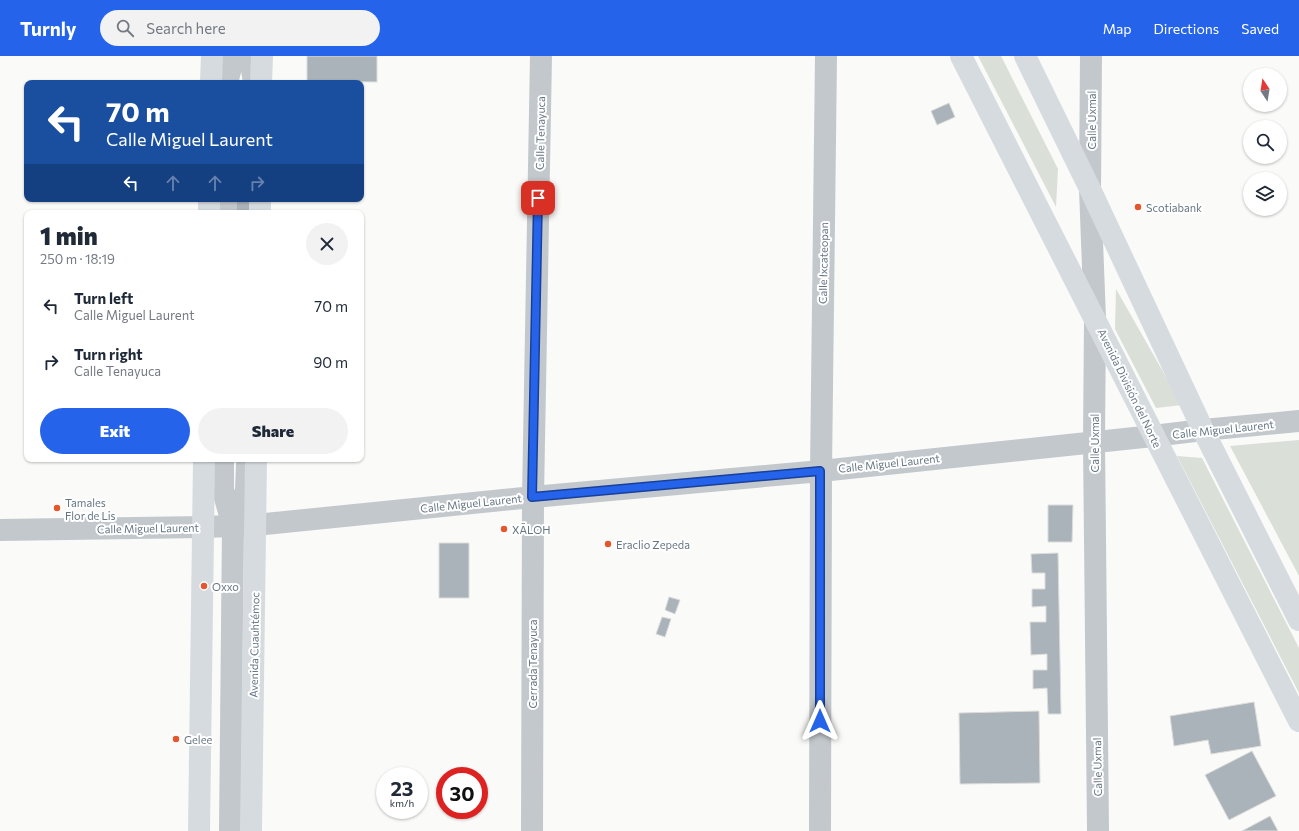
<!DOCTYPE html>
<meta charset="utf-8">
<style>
:root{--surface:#fff;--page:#f2f2f3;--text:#1f2937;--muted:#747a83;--accent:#2563eb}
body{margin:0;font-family:Commissioner,sans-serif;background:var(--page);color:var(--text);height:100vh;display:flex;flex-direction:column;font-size:15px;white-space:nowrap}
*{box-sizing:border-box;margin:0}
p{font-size:13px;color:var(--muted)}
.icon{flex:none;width:22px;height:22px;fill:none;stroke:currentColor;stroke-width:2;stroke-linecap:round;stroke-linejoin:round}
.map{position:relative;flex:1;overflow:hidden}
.sheet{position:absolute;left:24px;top:154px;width:340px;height:252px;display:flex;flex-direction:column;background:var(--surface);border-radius:8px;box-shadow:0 1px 3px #0004}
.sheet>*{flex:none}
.hud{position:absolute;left:24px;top:24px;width:340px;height:122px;border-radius:8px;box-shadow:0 1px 3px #0004;background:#1a4fa0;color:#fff;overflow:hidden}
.needle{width:26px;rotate:348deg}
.controls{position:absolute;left:1243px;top:12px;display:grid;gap:8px}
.controls a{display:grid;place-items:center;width:44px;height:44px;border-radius:50%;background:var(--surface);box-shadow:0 1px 3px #0004;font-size:20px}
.speed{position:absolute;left:376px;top:711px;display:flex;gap:8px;font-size:20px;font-weight:700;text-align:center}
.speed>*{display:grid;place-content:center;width:52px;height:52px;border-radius:50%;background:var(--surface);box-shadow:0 1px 3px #0004;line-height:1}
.speed small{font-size:10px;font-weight:400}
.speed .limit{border:6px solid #d22;background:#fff;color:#111}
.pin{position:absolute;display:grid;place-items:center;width:34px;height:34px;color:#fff;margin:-17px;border-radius:8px;box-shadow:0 2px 6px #0006}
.me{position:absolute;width:44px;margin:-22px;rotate:0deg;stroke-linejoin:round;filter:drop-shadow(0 0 3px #0008)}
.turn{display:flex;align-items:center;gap:14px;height:84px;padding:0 16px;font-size:18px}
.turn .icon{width:52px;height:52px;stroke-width:2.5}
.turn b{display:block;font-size:28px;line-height:34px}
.lanes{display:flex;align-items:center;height:38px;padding:0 16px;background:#0003;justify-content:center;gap:20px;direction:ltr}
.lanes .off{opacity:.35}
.round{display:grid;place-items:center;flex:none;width:42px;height:42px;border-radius:21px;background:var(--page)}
.summary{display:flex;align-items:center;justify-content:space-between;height:68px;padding:0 16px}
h1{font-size:24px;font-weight:800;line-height:30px}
.cta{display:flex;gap:8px;margin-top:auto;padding:8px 16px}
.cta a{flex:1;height:46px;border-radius:24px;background:var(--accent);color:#fff;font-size:16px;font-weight:800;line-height:46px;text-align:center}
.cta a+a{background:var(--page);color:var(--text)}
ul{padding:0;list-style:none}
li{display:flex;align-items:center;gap:12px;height:56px;padding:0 16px}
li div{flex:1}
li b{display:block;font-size:15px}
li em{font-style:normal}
header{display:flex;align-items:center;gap:24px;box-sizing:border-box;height:56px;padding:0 20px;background:var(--accent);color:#fff}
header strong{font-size:19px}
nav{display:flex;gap:22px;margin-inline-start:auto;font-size:14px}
.search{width:280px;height:36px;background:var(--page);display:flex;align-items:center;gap:10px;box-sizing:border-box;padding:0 14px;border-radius:22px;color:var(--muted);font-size:15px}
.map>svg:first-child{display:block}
.green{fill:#dadfd7}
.building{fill:#aab3b9;stroke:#dcdcda}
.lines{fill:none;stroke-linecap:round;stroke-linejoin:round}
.minor{stroke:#c3c8cc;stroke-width:22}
.major{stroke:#d6dbdf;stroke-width:22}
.route-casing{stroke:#184099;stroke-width:10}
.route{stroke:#2563eb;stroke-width:7}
.poi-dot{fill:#e4572e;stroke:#fff;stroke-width:1.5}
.labels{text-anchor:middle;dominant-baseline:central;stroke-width:4;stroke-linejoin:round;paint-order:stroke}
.street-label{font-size:11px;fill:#657683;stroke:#fff}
.poi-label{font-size:11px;fill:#657683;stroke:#fff;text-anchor:start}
</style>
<header>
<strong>Turnly</strong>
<div class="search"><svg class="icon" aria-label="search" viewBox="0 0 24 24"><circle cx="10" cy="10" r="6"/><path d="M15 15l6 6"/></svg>Search here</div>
<nav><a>Map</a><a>Directions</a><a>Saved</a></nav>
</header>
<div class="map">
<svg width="1299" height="775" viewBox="0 0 1299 775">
<rect width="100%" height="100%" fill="#fafaf8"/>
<path class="green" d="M978 0H1001L1058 113 1056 151Z
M1116 233 1182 349 1156 352 1115 273Z
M1299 384V520L1230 390Z
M1177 400 1202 402 1299 592V637Z"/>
<path class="building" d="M307 0H377V26L307 25Z
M949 47 955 61 937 69 931 55Z
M227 143H253V157H227Z
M1048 449H1073L1072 486H1048Z
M439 487H469V542H439Z
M1058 497 1061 658H1048L1047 632 1033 633V614H1047V598L1031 599 1030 566H1046V550L1032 551V533H1045V517H1032L1031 498Z
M669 541 680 544 675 558 665 554Z
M662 561 671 563 665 581 656 578Z
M1254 646 1261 690 1211 698 1208 684 1174 690 1170 660Z
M1039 655 1040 727 960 728 959 657Z
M1252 695 1276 740 1229 764 1205 719Z
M1270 760 1278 775H1242Z"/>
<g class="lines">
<path class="minor" d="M250 0 254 27
M1091 0 1090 133 1095 263 1094 386 1098 775
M227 27 234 0
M226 157V143
M223 403V435L233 470 230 775
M233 470 246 434 247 409
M0 474 203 471 255 469 533 441 821 415 1153 380 1203 374 1299 365
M532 775 533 441 541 0
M820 775 821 415 826 0"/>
<path class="major" d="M961 0 1299 665
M1025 0 1090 133 1203 374 1299 564
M211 27 212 0
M261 27 262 0
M209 157V143
M260 157V143
M199 775 204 403
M251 775 256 403"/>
</g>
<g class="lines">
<defs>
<path id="route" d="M538 142 532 441 820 415V665"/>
</defs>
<use href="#route" class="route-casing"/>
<use href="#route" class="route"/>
</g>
<g class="poi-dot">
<circle cx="1138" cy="151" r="4"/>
<circle cx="57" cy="452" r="4"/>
<circle cx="504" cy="473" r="4"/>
<circle cx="608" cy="488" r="4"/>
<circle cx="204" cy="530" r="4"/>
<circle cx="176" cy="683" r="4"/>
</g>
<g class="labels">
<g class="street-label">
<text transform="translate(1091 64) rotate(-90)">Calle Uxmal</text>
<text transform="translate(540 77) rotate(-89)">Calle Tenayuca</text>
<text transform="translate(823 207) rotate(-89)">Calle Ixcateopan</text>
<text transform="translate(1130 332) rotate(64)">Avenida División del Norte</text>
<text transform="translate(1223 373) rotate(-6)">Calle Miguel Laurent</text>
<text transform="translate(1094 387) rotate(-90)">Calle Uxmal</text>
<text transform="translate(889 407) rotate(-6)">Calle Miguel Laurent</text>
<text transform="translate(471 447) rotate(-6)">Calle Miguel Laurent</text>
<text transform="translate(148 472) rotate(-1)">Calle Miguel Laurent</text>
<text transform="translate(254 589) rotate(-89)">Avenida Cuauhtémoc</text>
<text transform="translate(532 608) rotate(-90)">Cerrada Tenayuca</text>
<text transform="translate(1097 711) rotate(-91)">Calle Uxmal</text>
</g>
<g class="poi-label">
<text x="1146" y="151">Scotiabank</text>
<text x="65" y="446">Tamales<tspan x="65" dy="13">Flor de Lis</tspan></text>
<text x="512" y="473">XĀLOH</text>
<text x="616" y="488">Eraclio Zepeda</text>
<text x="212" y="530">Oxxo</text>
<text x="184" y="683">Gelee</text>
</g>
</g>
</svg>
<div class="controls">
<a><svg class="needle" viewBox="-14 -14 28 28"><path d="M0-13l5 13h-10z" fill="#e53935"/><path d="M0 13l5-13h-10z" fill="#747a83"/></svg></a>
<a><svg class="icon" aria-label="search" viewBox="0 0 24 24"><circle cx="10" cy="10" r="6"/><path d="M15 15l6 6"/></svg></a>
<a><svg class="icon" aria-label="layers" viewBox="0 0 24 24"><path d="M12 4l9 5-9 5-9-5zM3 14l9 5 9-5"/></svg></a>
</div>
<div class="speed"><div>23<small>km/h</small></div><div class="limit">30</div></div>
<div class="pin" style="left:538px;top:142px;background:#d93025"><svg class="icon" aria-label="arrive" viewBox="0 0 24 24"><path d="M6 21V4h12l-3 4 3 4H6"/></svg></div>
<svg class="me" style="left:820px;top:665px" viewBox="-20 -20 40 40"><path d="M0-17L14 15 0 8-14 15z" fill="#2563eb" stroke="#fff" stroke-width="4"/></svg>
<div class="hud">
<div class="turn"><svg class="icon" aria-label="left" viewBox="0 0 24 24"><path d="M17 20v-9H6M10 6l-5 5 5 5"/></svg><div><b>70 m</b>Calle Miguel Laurent</div></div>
<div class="lanes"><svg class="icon" aria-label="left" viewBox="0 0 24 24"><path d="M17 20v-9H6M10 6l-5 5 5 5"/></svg><svg class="icon off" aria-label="ahead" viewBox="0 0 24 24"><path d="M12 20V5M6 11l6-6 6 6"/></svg><svg class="icon off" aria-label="ahead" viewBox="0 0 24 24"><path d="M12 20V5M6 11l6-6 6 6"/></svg><svg class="icon off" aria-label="right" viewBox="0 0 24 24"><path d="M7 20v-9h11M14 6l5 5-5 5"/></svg></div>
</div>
<section class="sheet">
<div class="summary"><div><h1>1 min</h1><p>250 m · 18:19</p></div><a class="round"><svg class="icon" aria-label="close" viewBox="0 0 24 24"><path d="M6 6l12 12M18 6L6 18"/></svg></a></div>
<ul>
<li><svg class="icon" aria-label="left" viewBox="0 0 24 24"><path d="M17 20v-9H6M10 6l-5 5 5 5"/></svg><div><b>Turn left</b><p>Calle Miguel Laurent</p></div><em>70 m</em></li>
<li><svg class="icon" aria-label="right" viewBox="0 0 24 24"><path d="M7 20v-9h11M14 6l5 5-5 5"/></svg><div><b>Turn right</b><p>Calle Tenayuca</p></div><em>90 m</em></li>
</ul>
<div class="cta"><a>Exit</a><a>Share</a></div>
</section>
</div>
